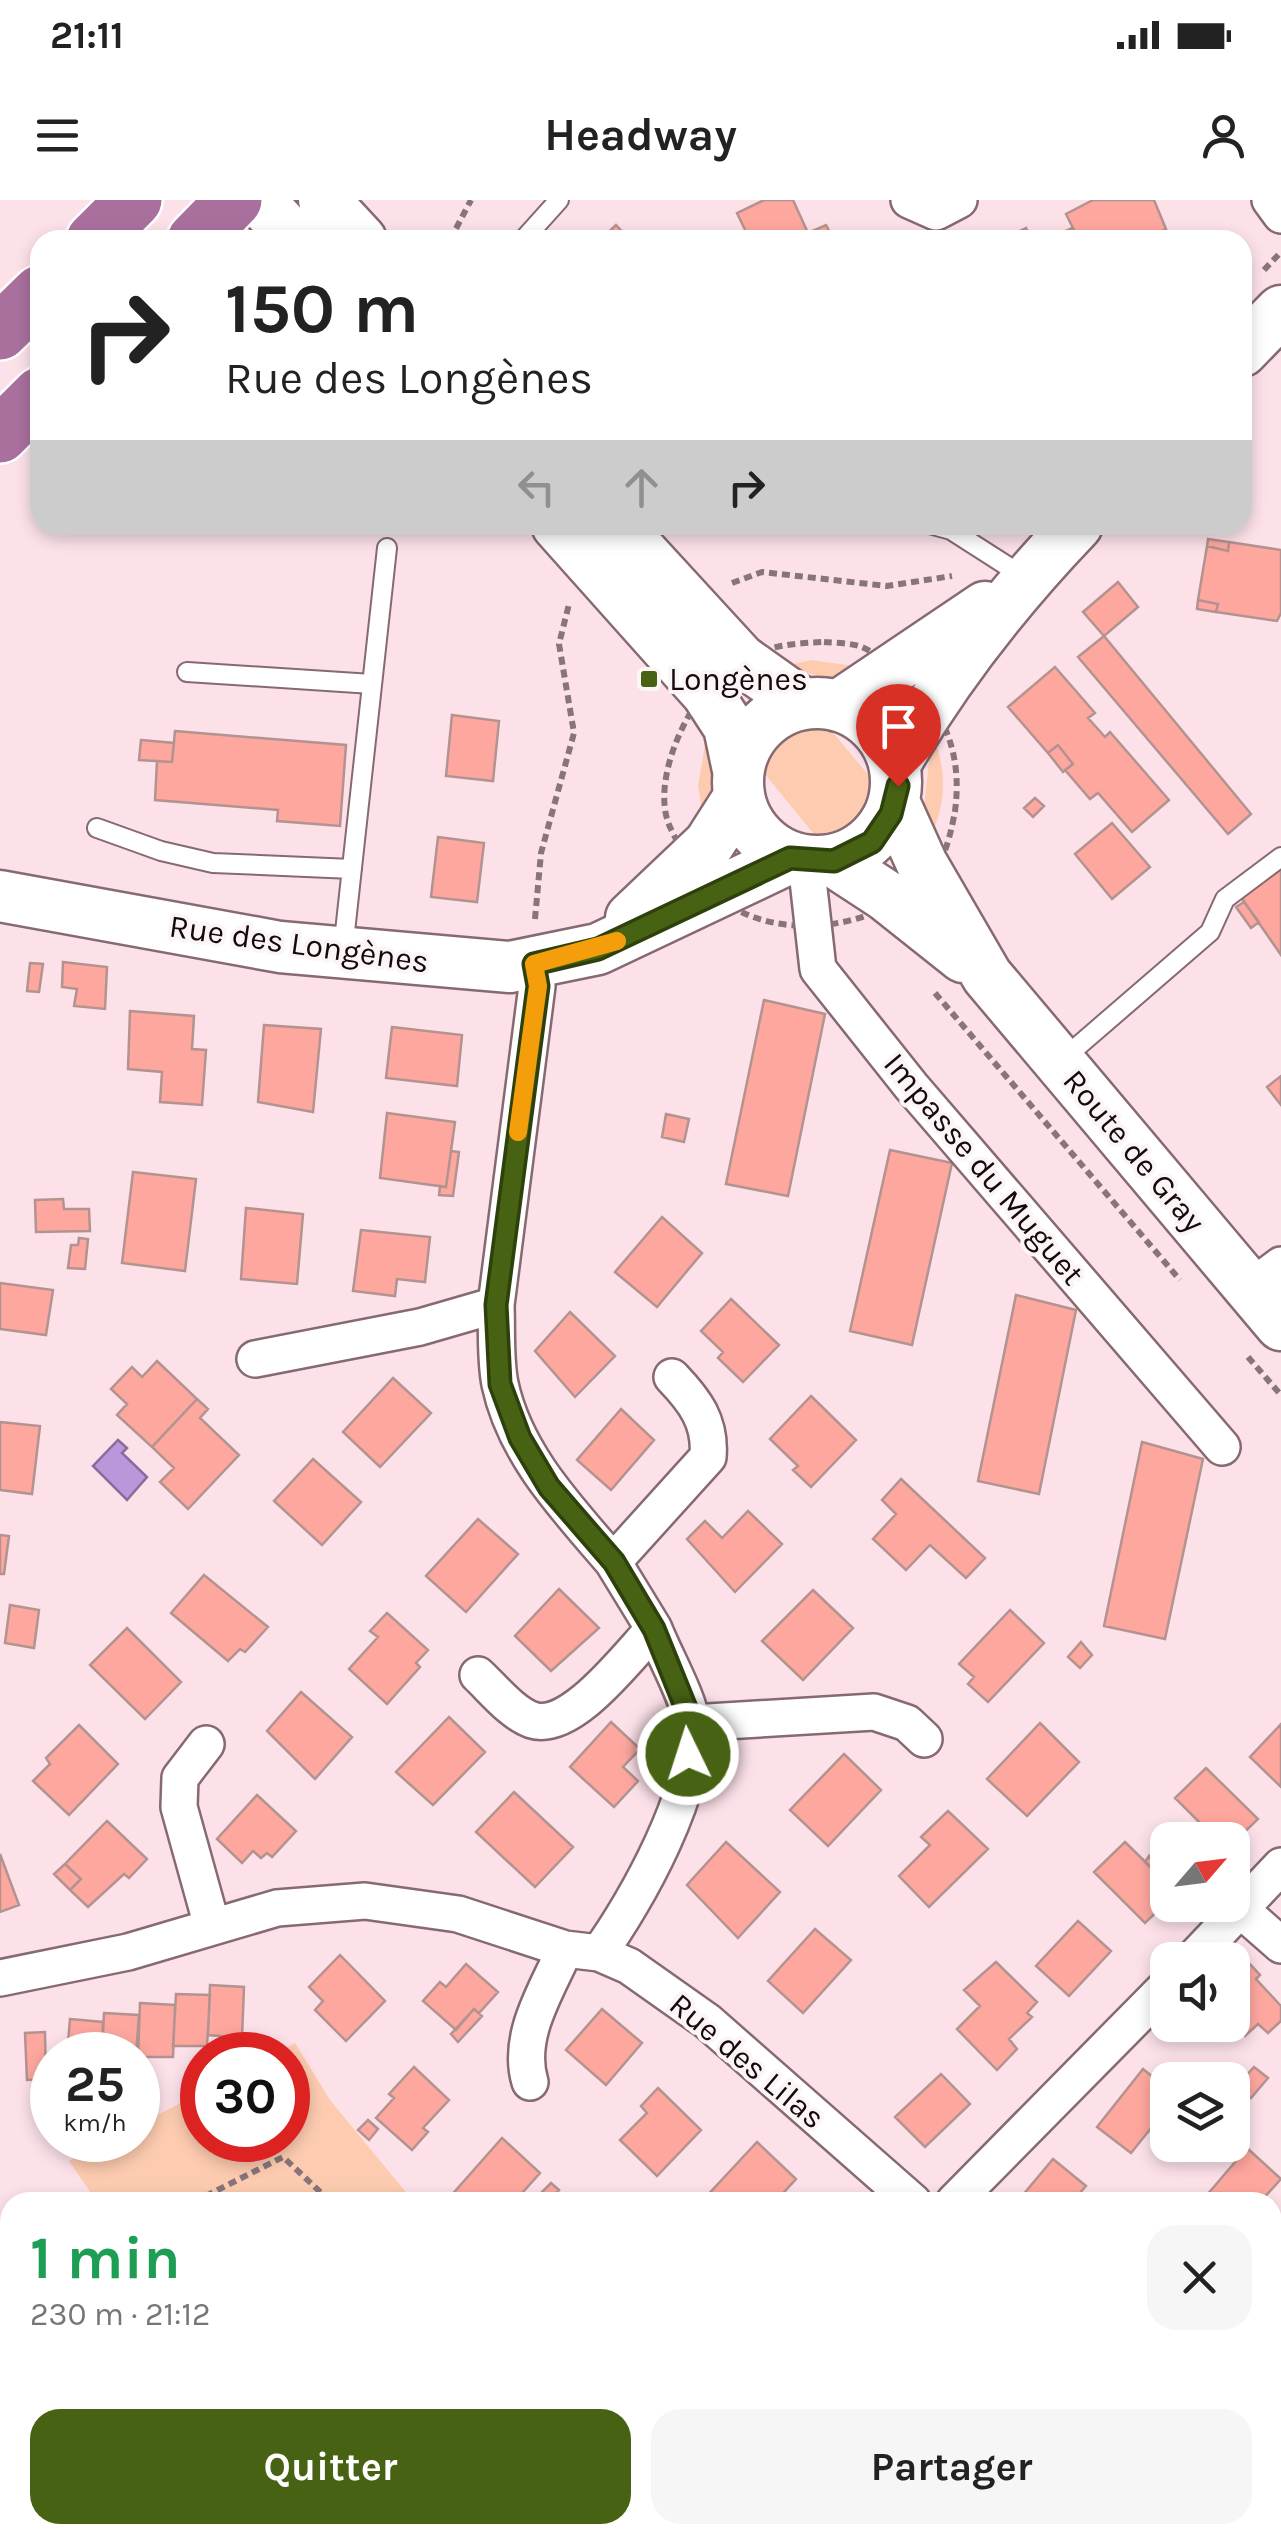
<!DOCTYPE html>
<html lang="fr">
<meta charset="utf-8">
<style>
:root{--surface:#fff;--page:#f6f6f6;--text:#222;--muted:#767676;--accent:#476213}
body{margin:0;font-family:Karla,sans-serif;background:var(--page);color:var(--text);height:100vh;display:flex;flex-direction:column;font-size:38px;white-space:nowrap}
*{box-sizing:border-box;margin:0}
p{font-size:32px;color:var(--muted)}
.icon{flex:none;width:55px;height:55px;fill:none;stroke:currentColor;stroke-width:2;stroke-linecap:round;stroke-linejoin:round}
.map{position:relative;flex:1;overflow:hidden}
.drawer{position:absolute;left:0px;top:1992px;width:1282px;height:352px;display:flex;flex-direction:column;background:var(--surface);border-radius:30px 30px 0 0;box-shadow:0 5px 15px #0003}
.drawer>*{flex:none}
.guide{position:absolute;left:30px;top:30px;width:1222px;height:305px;border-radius:30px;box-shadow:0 5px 15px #0003;background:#fff;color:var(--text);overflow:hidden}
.needle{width:65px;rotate:62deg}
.tools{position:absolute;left:1150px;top:1622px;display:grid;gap:20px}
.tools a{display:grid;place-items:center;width:100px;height:100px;border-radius:20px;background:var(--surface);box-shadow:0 5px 15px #0003;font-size:50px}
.speed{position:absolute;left:30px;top:1832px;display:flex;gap:20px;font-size:50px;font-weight:700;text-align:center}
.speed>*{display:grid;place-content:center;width:130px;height:130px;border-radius:50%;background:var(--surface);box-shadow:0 5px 15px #0003;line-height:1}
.speed small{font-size:25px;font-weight:400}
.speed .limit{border:15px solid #d22;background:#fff;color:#111}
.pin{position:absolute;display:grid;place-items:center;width:85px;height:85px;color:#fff;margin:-102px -42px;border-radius:50% 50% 50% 0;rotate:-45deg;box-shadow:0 0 10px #0007}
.pin .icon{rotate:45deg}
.me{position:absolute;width:110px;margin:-55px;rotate:356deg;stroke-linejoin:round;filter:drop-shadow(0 0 8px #0008)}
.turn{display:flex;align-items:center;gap:35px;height:210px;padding:0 30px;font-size:45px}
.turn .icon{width:130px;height:130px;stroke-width:2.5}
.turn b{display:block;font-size:70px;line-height:85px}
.lanes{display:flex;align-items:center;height:95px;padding:0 30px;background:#0003;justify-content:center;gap:50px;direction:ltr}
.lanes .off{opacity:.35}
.round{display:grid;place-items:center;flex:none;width:105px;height:105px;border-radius:30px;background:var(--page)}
.summary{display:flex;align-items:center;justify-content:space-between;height:170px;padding:0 30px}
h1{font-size:60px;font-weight:700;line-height:75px;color:#1e9e55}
.cta{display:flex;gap:20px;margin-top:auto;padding:20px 30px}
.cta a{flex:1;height:115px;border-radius:30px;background:var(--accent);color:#fff;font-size:40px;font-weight:700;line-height:115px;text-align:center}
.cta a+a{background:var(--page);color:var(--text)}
.status{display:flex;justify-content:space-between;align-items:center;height:70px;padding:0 50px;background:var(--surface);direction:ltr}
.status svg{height:28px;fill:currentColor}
header{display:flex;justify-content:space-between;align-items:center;height:130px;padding:0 30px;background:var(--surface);font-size:45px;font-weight:700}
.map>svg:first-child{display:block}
.green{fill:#fdccb0}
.water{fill:#bb96da;stroke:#896c9c;stroke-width:2.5}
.building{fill:#fea79f;stroke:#b39390;stroke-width:2.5}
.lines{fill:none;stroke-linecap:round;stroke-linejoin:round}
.lane-casing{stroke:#866971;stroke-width:22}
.street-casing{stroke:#866971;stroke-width:40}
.secondary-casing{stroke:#866971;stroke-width:55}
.highway-casing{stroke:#fff;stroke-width:60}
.path{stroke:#87757a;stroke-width:6;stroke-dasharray:8 5;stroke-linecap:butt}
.lane{stroke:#fff;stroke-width:18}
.street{stroke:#fff;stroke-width:35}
.secondary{stroke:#fff;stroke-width:50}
.highway{stroke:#a9709e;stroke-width:55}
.route-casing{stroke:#2e400c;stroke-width:25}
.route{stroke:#476213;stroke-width:18}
.slow{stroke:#f59e0b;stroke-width:18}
.poi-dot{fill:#476213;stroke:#fcf5f6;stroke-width:4}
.labels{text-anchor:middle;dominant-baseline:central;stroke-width:8;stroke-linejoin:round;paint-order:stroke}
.poi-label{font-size:32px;fill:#140a0d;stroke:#fcf5f6;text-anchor:start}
.street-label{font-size:32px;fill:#140a0d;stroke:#fcf5f6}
</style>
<div class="status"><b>21:11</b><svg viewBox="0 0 49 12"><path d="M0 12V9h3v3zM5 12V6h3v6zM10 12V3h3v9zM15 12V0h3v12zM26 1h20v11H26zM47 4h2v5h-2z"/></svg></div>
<header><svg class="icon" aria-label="menu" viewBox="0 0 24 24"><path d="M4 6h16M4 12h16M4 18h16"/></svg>Headway<svg class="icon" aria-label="person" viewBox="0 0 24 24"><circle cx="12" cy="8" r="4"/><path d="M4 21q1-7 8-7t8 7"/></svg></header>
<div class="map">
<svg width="1281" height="2343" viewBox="0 0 1281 2343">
<rect width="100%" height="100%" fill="#fce1e9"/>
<path class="green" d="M812 460 867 468C848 486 810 476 788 465Z
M825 523 882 591C869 620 852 641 817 638L764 573C774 542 792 528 825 523Z
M932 532C947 570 947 602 930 638L923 617Z
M706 539C723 570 719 592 704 622L698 586Z
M295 1843 330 1900 414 2002H97L69 1961 110 1940H138V1925L202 1892V1940H288V1855H273Z
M330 2335H881L891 2343H335Z"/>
<path class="water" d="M118 1240 127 1248 122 1253 147 1277 127 1300 93 1266Z"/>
<path class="building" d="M764 0H793L808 33 826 25 834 40H750L737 13Z
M1093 0H1154L1166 29 1144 40H1079L1066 14Z
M616 25 630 40H600Z
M1026 28 1032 40H1012L1010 36Z
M1072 28 1079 40H1037L1039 35 1048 39Z
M1208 339 1229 342 1228 351 1207 346Z
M1229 342 1281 350V413L1277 421 1216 412 1218 404 1198 400 1207 346 1228 351Z
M1118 382 1138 407 1104 436 1083 412Z
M1198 400 1218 404 1216 412 1197 409Z
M1104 436 1251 614 1228 634 1078 457Z
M1055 467 1095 513 1088 518 1105 537 1110 532 1169 600 1132 632 1098 593 1090 599 1065 570 1073 564 1058 545 1048 553 1008 507Z
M452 515 499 521 493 581 446 576Z
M175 531 346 545 340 626 277 621 278 610 155 600 157 561 172 562Z
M141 540 174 543 172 562 139 560Z
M1058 545 1073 564 1063 572 1048 553Z
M1035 598 1044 606 1033 617 1024 608Z
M1112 623 1150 667 1112 699 1075 654Z
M438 637 484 643 477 702 431 697Z
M1281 669V755L1241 697Z
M1244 702 1259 722 1251 728 1236 707Z
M63 762 107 767 105 809 74 806 77 789 62 787Z
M30 763 43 764 39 792 27 791Z
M764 800 825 814 788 996 726 984Z
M130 811 194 816 192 849 206 850 202 905 160 902 162 872 128 869Z
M264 825 321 829 313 912 258 902Z
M392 827 462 835 457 886 386 878Z
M1281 876V905L1267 887Z
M387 913 455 922 446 987 380 978Z
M666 914 689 919 684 942 662 937Z
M890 950 952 963 912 1145 850 1131Z
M451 951 459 952 453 996 439 995 440 986 446 987Z
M133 972 196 979 185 1071 122 1063Z
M63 999 64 1009H89L90 1031 36 1032 35 1000Z
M246 1008 303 1014 297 1084 241 1079Z
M662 1017 702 1053 657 1107 615 1072Z
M361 1030 430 1037 425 1082 397 1079 395 1096 353 1091Z
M79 1038 88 1039 85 1069 68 1068 71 1045H78Z
M0 1083 53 1090 46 1135 0 1129Z
M1016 1095 1076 1110 1039 1294 978 1281Z
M731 1099 779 1145 743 1182 718 1158 723 1152 701 1131Z
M570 1112 615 1156 575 1197 535 1151Z
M157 1161 197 1199 152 1247 117 1215 127 1204 111 1189 132 1167 142 1177Z
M393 1178 431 1213 380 1267 343 1232Z
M811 1196 856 1240 811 1287 793 1270 798 1266 770 1239Z
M197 1199 208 1209 200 1218 239 1255 188 1309 160 1282 174 1268 152 1247Z
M621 1209 654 1240 611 1290 577 1260Z
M0 1222 40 1226 32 1294 0 1290Z
M1142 1242 1203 1259 1165 1439 1104 1426Z
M313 1259 361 1302 322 1345 274 1301Z
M901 1279 985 1358 966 1378 930 1345 906 1370 873 1339 896 1314 882 1300Z
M748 1311 782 1344 735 1392 687 1339 705 1321 722 1338Z
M478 1319 518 1354 466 1412 426 1376Z
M0 1335 9 1336 4 1374H0Z
M204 1375 268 1427 245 1452 240 1449 228 1461 171 1413Z
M559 1389 599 1428 551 1471 515 1436Z
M813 1390 853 1428 803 1480 762 1441Z
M10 1405 39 1410 34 1448 5 1443Z
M1010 1410 1044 1443 988 1502 968 1484 974 1477 959 1464Z
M387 1413 428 1450 416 1463 420 1467 387 1504 349 1469 378 1437 370 1431Z
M127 1428 181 1482 145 1519 90 1465Z
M1081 1442 1092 1455 1080 1468 1068 1457Z
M301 1492 352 1537 315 1579 267 1531Z
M449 1517 485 1552 433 1605 396 1572Z
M611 1522 640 1549 623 1567 638 1581 614 1607 570 1567Z
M1040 1523 1079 1562 1027 1616 987 1579Z
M1281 1524V1587L1250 1557Z
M79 1525 118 1564 69 1615 33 1581 50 1564 46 1558Z
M844 1554 881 1590 828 1646 790 1610Z
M1206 1568 1258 1619 1232 1644V1640H1217L1175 1598Z
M514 1592 573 1647 535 1687 476 1632Z
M257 1595 296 1631 272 1657 267 1653 261 1658 253 1651 242 1663 217 1639Z
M948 1611 988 1649 929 1707 899 1676 930 1645 921 1637Z
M107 1621 147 1659 129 1678 124 1674 88 1707 70 1690 81 1679 65 1664Z
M726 1642 780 1692 738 1738 687 1685Z
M1125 1642 1168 1684V1701L1145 1723 1094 1672Z
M0 1654 19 1705 0 1712Z
M1149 1656 1168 1674 1165 1682 1145 1662Z
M65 1664 81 1679 70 1690 54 1674Z
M1078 1721 1111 1751 1069 1796 1036 1766Z
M815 1729 851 1760 803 1813 768 1781Z
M340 1755 385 1801 346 1841 315 1810 323 1801 309 1787Z
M996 1762 1037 1802 1027 1813 1032 1817 1009 1839 1017 1849 997 1870 957 1829 980 1806 964 1790Z
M1249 1763 1260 1775 1256 1779 1281 1806V1821L1268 1833 1258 1824 1245 1836 1241 1831 1236 1836 1226 1825H1232V1778Z
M466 1764 498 1792 479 1813 474 1809 456 1830 423 1801 440 1782 446 1787Z
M210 1785 244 1787 242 1838 208 1835Z
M176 1794 210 1795 207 1846H173Z
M140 1803 175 1805 173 1857H138Z
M474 1809 482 1816 458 1842 451 1834Z
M602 1809 642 1843 606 1885 566 1850Z
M104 1813 139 1815 136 1855H102Z
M70 1819 103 1822 102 1855H67Z
M45 1832 46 1879 27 1880 25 1833Z
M414 1867 449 1900 423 1928 428 1932 412 1950 376 1918 394 1898 389 1894Z
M1254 1867 1268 1878 1251 1898 1237 1886Z
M1143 1869 1168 1889V1907L1131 1953 1097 1927Z
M941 1874 970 1904 925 1947 895 1917Z
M658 1888 701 1930 657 1976 620 1940 647 1913 641 1906Z
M368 1920 378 1929 369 1940 358 1930Z
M502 1938 540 1973 514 2002H455L449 1998Z
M757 1942 796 1979 775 2002H707L704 1999Z
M1247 1948 1281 1979 1260 2002H1201Z
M1053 1959 1086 1986 1072 2002H1017Z
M551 1983 559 1990 547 2002 539 1995Z
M0 2089 10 2103 4 2110 10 2119V2150L0 2157Z
M1281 2176V2245L1272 2238V2186Z
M172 2335H228L234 2342 169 2343 174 2339Z
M1150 2335H1197L1190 2343H1160Z"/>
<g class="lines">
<defs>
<path id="lane" d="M523 40 559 0
M933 325 951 330 1026 378
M187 472 372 484
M97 628 161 651 213 663 352 669
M343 750 387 348
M1063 859 1210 732 1225 699 1281 657"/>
<path id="street" d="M909 0 936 12 959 0
M1270 0 1281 15
M806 662 818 769 911 886 1222 1247
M1250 1088 1281 1065
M496 1105C497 1131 495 1159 500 1184 515 1255 568 1309 613 1362L708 1257C711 1222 695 1201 672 1177
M255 1159 420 1127 496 1105 537 786 535 763
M478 1475C493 1489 512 1513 532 1520 571 1533 628 1456 654 1429L613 1362
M692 1523 874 1512 907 1523 924 1539
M206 1544 180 1578 179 1607 212 1726
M1241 1710 1281 1745
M599 1753C636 1702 700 1588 692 1524 689 1498 664 1455 654 1429
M1192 1760 1281 1666
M0 1778 128 1752 277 1708 365 1701 458 1714 565 1749 599 1753 629 1766 707 1821 913 2002
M530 1882C516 1836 547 1790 565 1749
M954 2002 1168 1785
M0 2274 10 2285
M1272 2319 1281 2326
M55 2335 62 2343"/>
<path id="secondary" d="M259 0 296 40
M324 0 361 40
M1242 151 1281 111
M557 325 707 493 729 527 738 570
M617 325 741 460 803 504
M738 582a79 79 0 1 1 158 0a79 79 0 1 1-158 0Z
M838 506 985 407
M895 564C945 477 1008 397 1077 325
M894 602 922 664 987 776 1281 1125
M833 661 885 695 963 757
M0 696 280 747 510 767 598 749 790 658
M631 718 709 644 739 597"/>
<path id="highway" d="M94 40 134 0
M195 40 234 0
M0 132 40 93
M0 235 40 195"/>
</defs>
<use href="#lane" class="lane-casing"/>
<use href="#street" class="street-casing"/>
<use href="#secondary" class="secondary-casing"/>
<use href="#highway" class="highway-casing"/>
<path class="path" d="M450 40 471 0
M1264 70 1281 52
M732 383 762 372 887 386 952 376
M824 442C836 443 851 443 862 447 872 451 884 461 893 468 943 502 963 552 955 611 952 628 946 655 936 668 887 734 753 751 702 679 691 664 678 645 670 627 648 579 693 487 737 462 764 446 794 443 824 442Z
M535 719 541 653 574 533 559 444 569 404
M935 793 1180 1080
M1248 1157 1281 1195
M194 2002 283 1957 331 2002
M320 2335 326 2343
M722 2335 731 2343
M429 2343 435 2335"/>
<use href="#lane" class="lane"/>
<use href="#street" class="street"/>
<use href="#secondary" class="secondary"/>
<use href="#highway" class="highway"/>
</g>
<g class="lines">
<defs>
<path id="route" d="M688 1554 692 1523 654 1429 614 1362 549 1287 520 1238 500 1184 496 1105 538 786 534 764 598 749 790 658 834 661 872 642 891 614 898 586"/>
</defs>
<use href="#route" class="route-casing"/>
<use href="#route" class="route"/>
<path class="slow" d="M518 932 538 786 534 764 617 741"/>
</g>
<rect class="poi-dot" x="639" y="469" width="20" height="20" rx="5"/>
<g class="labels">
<g class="poi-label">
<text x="669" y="479">Longènes</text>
</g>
<g class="street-label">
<text transform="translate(299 744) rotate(8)">Rue des Longènes</text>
<text transform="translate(1134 951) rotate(50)">Route de Gray</text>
<text transform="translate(984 969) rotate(50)">Impasse du Muguet</text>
<text transform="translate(747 1861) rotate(40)">Rue des Lilas</text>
</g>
</g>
</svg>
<div class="tools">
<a><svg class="needle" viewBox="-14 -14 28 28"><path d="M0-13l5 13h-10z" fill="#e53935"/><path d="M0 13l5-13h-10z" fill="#767676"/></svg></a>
<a><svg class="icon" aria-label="sound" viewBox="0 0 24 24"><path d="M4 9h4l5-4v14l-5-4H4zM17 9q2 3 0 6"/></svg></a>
<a><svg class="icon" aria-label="layers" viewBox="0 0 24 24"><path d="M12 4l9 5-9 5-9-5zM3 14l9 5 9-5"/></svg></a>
</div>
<div class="speed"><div>25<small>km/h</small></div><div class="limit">30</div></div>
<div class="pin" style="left:898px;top:586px;background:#d93025"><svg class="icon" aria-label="arrive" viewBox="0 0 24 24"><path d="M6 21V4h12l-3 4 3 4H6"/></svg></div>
<svg class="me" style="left:688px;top:1554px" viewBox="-20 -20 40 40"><circle r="17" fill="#476213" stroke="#fff" stroke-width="3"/><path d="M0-11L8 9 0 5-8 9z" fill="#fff"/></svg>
<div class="guide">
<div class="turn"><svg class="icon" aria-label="right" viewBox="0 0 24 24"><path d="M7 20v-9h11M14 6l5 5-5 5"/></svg><div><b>150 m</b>Rue des Longènes</div></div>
<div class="lanes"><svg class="icon off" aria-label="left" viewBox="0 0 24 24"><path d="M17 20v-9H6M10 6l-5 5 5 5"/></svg><svg class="icon off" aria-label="ahead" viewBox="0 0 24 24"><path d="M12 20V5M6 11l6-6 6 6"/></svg><svg class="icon" aria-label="right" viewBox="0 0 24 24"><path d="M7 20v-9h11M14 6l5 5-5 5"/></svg></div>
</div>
<section class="drawer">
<div class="summary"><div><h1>1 min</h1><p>230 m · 21:12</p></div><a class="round"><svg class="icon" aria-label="close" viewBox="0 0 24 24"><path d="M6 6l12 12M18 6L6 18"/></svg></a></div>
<div class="cta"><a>Quitter</a><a>Partager</a></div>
</section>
</div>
